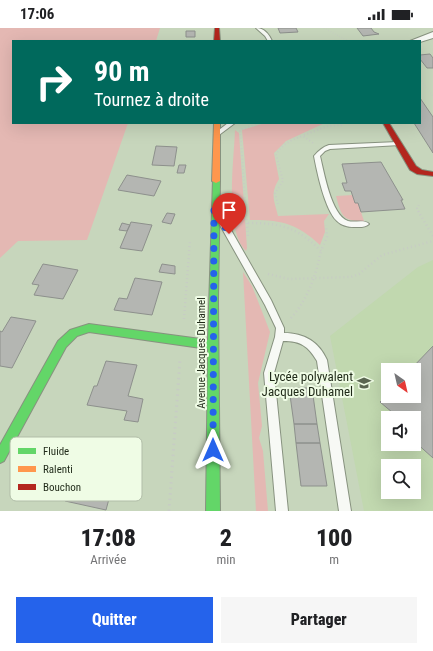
<!DOCTYPE html>
<html lang="fr">
<meta charset="utf-8">
<style>
:root{--surface:#fff;--page:#f6f6f6;--text:#202124;--muted:#757577;--accent:#2563eb}
body{margin:0;font-family:"Roboto Condensed",sans-serif;background:var(--page);color:var(--text);height:100vh;display:flex;flex-direction:column;font-size:15px;white-space:nowrap}
*{box-sizing:border-box;margin:0}
p{font-size:13px;color:var(--muted)}
.icon{flex:none;width:22px;height:22px;fill:none;stroke:currentColor;stroke-width:2;stroke-linecap:round;stroke-linejoin:round}
.map{position:relative;height:483px;overflow:hidden}
.sheet{display:flex;flex-direction:column;background:var(--surface);flex:1}
.sheet>*{flex:none}
.top-card{position:absolute;left:12px;top:12px;width:409px;height:84px;border-radius:0px;box-shadow:0 4px 16px #0002;background:#00695c;color:#fff;overflow:hidden}
.needle{width:26px;rotate:146deg}
.tools{position:absolute;left:381px;top:335px;display:grid;gap:8px}
.tools a{display:grid;place-items:center;width:40px;height:40px;border-radius:0px;background:var(--surface);box-shadow:0 4px 16px #0002;font-size:20px}
.pin{position:absolute;display:grid;place-items:center;width:34px;height:34px;color:#fff;margin:-41px -17px;border-radius:50% 50% 50% 0;rotate:-45deg;box-shadow:0 0 4px #0007}
.pin .icon{rotate:45deg}
.me{position:absolute;width:44px;margin:-22px;rotate:0deg;stroke-linejoin:round;filter:drop-shadow(0 0 3px #0008)}
.turn{display:flex;align-items:center;gap:14px;height:84px;padding:0 16px;font-size:18px}
.turn .icon{width:52px;height:52px;stroke-width:2.5}
.turn b{display:block;font-size:28px;line-height:34px}
.eta{display:flex;justify-content:space-evenly;align-items:center;height:68px;text-align:center}
.eta b{font-size:24px;font-weight:800;line-height:28px}
.primary-button{display:flex;gap:8px;margin-top:auto;padding:8px 16px}
.primary-button a{flex:1;height:46px;border-radius:0px;background:var(--accent);color:#fff;font-size:16px;font-weight:800;line-height:46px;text-align:center}
.primary-button a+a{background:var(--page);color:var(--text)}
.status{display:flex;justify-content:space-between;align-items:center;height:28px;padding:0 20px;background:var(--surface);direction:ltr}
.status svg{height:11px;fill:currentColor}
.map>svg:first-child{display:block}
.built{fill:#c1d8af;fill-rule:evenodd}
.green{fill:#e4b8b3}
.building{fill:#b4b6b2;stroke:#8d908c}
.lines{fill:none;stroke-linecap:round;stroke-linejoin:round}
.lane-casing{stroke:#87927f;stroke-width:2}
.street-casing{stroke:#87927f;stroke-width:2}
.fast-casing{stroke:#87927f;stroke-width:2}
.slow-casing{stroke:#87927f;stroke-width:2}
.jam-casing{stroke:#87927f;stroke-width:2}
.path-far3{stroke:#c7ccc4;stroke-width:1.5;stroke-dasharray:0.5 2;stroke-linecap:butt}
.path-far2{stroke:#c7ccc4;stroke-width:2;stroke-dasharray:1 2.5;stroke-linecap:butt}
.path-far1{stroke:#c7ccc4;stroke-width:2.5;stroke-dasharray:1 3;stroke-linecap:butt}
.path{stroke:#c7ccc4;stroke-width:3;stroke-dasharray:1.5 4;stroke-linecap:butt}
.lane{fill:#f7f9f5;fill-rule:evenodd}
.street{fill:#f7f9f5;fill-rule:evenodd}
.fast{fill:#63d668;fill-rule:evenodd}
.slow{fill:#ff974d;fill-rule:evenodd}
.jam{fill:#b3261e;fill-rule:evenodd}
.route{stroke:#2563eb;stroke-width:7;stroke-dasharray:0 12.6}
.labels{text-anchor:middle;dominant-baseline:central;stroke-width:4;stroke-linejoin:round;paint-order:stroke}
.street-label{font-size:11px;fill:#1f2918;stroke:#effce5}
.near-poi-label{font-size:13px;fill:#1f2918;stroke:#effce5;text-anchor:end}
.key{fill:#effce5;stroke:#b1bda8;stroke-width:1}
.key-label{font-size:11px;fill:#1f2918}
</style>
<div class="status"><b>17:06</b><svg viewBox="0 0 49 12"><path d="M0 12V9h3v3zM5 12V6h3v6zM10 12V3h3v9zM15 12V0h3v12zM26 1h20v11H26zM47 4h2v5h-2z"/></svg></div>
<div class="map">
<svg width="433" height="483" viewBox="0 0 433 483">
<rect width="100%" height="100%" fill="#c7d6bc"/>
<path class="built" d="M433 232V483H364L330 308 418 239ZM388 342H414V368H388ZM388 390H414V416H388ZM388 438H414V464H388Z"/>
<path class="green" d="M0 0H160L156 13H13V95H128L87 212 18 213 0 230Z
M265 95H325L286 113 274 125 279 151C270 166 274 172 278 188L329 186 324 193 325 204 320 217C296 195 282 192 250 192L242 102Z
M235 102 239 105 247 220 246 223C224 202 234 132 235 102Z
M353 167 358 175 364 193C342 194 341 186 336 168Z
M243 244 252 258 270 304 258 355 262 398 259 410 263 423 268 483H256Z"/>
<path class="building" d="M278 0H296L298 4 280 5Z
M357 0H371L374 4 379 6 363 8Z
M186 3H195V9H186Z
M430 26 433 30V40H427L420 31V27Z
M420 70 433 89V125L414 95H420Z
M156 118 177 119 174 138 152 137Z
M381 134 403 172H401L405 181 361 184 358 175H355L351 163H345L342 155H347L342 136Z
M179 137H186L184 145H177Z
M127 147 161 153 154 168 118 162Z
M167 185 175 186 171 196 162 194Z
M131 194 152 197 142 223 120 220Z
M122 195 130 197 127 203 119 202Z
M43 236 78 242 63 271 34 267 39 257 32 256Z
M162 236 175 238V246L159 244Z
M135 250 162 254 152 287 114 282 119 270 127 271Z
M11 289 36 293 12 340 0 338V303L2 304Z
M433 318V430L414 413V390H399L380 374 388 366V368H414V342H410Z
M106 333 137 337 128 368 143 371 138 394 124 392 127 383 87 377 94 358H97Z
M289 360H312L317 396H294Z
M294 396H317L320 415H296Z
M296 415H320L327 458H301Z
M84 419 121 426 106 482 65 473Z"/>
<g class="lines">
<defs>
<path id="lane" d="M256 0C264 0 269 6 272 13H268L265 8Z
M228 95H235L219 107H215V105Z
M398 114 401 116 400 117 330 121 325 123 320 128C324 144 331 187 348 193 355 195 364 191 369 196 365 200 359 199 354 199 348 199 341 197 337 193 325 182 317 144 314 128 318 123 323 119 329 117Z
M220 187 223 188 271 272 284 300V305C304 305 319 314 327 332L351 483H339L317 333C308 318 301 313 283 313L274 345 288 483H276L264 345 275 309 276 300 265 277 216 190Z"/>
<path id="street" d="M433 4V10L420 14 410 13Z"/>
<path id="fast" d="M213 151H216L220 153 218 271 220 483H206L208 321 89 304 77 308 66 319 4 433 0 435V417L58 313 70 302 89 296 208 312Z"/>
<path id="slow" d="M214 95H220V153L216 155 212 153Z"/>
<path id="jam" d="M215 0H219L220 13H214Z
M383 95H389L416 138 422 142 433 144V148L417 146 410 142Z"/>
</defs>
<use href="#lane" class="lane-casing"/>
<use href="#street" class="street-casing"/>
<use href="#fast" class="fast-casing"/>
<use href="#slow" class="slow-casing"/>
<use href="#jam" class="jam-casing"/>
<path class="path-far3" d="M324 0 348 13
M420 51 433 68"/>
<path class="path-far2" d="M304 107 328 98 343 97
M278 176 275 165 283 153 276 126C283 116 292 111 303 108L313 115
M246 184 240 102 260 95
M419 184 417 180 420 175"/>
<path class="path-far1" d="M246 183 248 209
M418 183 433 208
M248 195C281 195 297 199 321 223L327 209 326 197
M268 246 289 251 351 249 359 246 382 227 433 213
M291 290C308 271 316 247 321 223
M184 291 190 212"/>
<path class="path" d="M169 483 180 332"/>
<use href="#lane" class="lane"/>
<use href="#street" class="street"/>
<use href="#fast" class="fast"/>
<use href="#slow" class="slow"/>
<use href="#jam" class="jam"/>
</g>
<g class="lines">
<path class="route" d="M213 422 214 180 229 206"/>
</g>
<defs>
<symbol id="school-bare" viewBox="-9 -9 18 18"><path d="M0-5L7-2L0 1L-7-2ZM-4 1L0 2.5L4 1V4Q0 6-4 4Z" fill="#5a6651" stroke="#effce5" stroke-width="2.5" paint-order="stroke"/></symbol>
</defs>
<g fill-rule="evenodd">
<use href="#school-bare" x="354" y="345" width="20" height="20"/>
</g>
<g class="labels">
<g class="street-label">
<text transform="translate(201 325) rotate(-90)">Avenue Jacques Duhamel</text>
</g>
<g class="near-poi-label">
<text x="353" y="348">Lycée polyvalent<tspan x="353" dy="15">Jacques Duhamel</tspan></text>
</g>
</g>
<rect x="10" y="409" width="132" height="64" rx="6" class="key"/>
<rect x="18" y="420" width="18" height="6" fill="#63d668"/>
<rect x="18" y="438" width="18" height="6" fill="#ff974d"/>
<rect x="18" y="456" width="18" height="6" fill="#b3261e"/>
<g class="key-label">
<text x="43" y="427">Fluide</text>
<text x="43" y="445">Ralenti</text>
<text x="43" y="463">Bouchon</text>
</g>
</svg>
<div class="tools">
<a><svg class="needle" viewBox="-14 -14 28 28"><path d="M0-13l5 13h-10z" fill="#e53935"/><path d="M0 13l5-13h-10z" fill="#757577"/></svg></a>
<a><svg class="icon" aria-label="sound" viewBox="0 0 24 24"><path d="M4 9h4l5-4v14l-5-4H4zM17 9q2 3 0 6"/></svg></a>
<a><svg class="icon" aria-label="search" viewBox="0 0 24 24"><circle cx="10" cy="10" r="6"/><path d="M15 15l6 6"/></svg></a>
</div>
<div class="pin" style="left:229px;top:206px;background:#d93025"><svg class="icon" aria-label="arrive" viewBox="0 0 24 24"><path d="M6 21V4h12l-3 4 3 4H6"/></svg></div>
<svg class="me" style="left:213px;top:422px" viewBox="-20 -20 40 40"><path d="M0-17L14 15 0 8-14 15z" fill="#2563eb" stroke="#fff" stroke-width="4"/></svg>
<div class="top-card">
<div class="turn"><svg class="icon" aria-label="right" viewBox="0 0 24 24"><path d="M7 20v-9h11M14 6l5 5-5 5"/></svg><div><b>90 m</b>Tournez à droite</div></div>
</div>
</div>
<section class="sheet">
<div class="eta">
<div><b>17:08</b><p>Arrivée</p></div>
<div><b>2</b><p>min</p></div>
<div><b>100</b><p>m</p></div>
</div>
<div class="primary-button"><a>Quitter</a><a>Partager</a></div>
</section>
